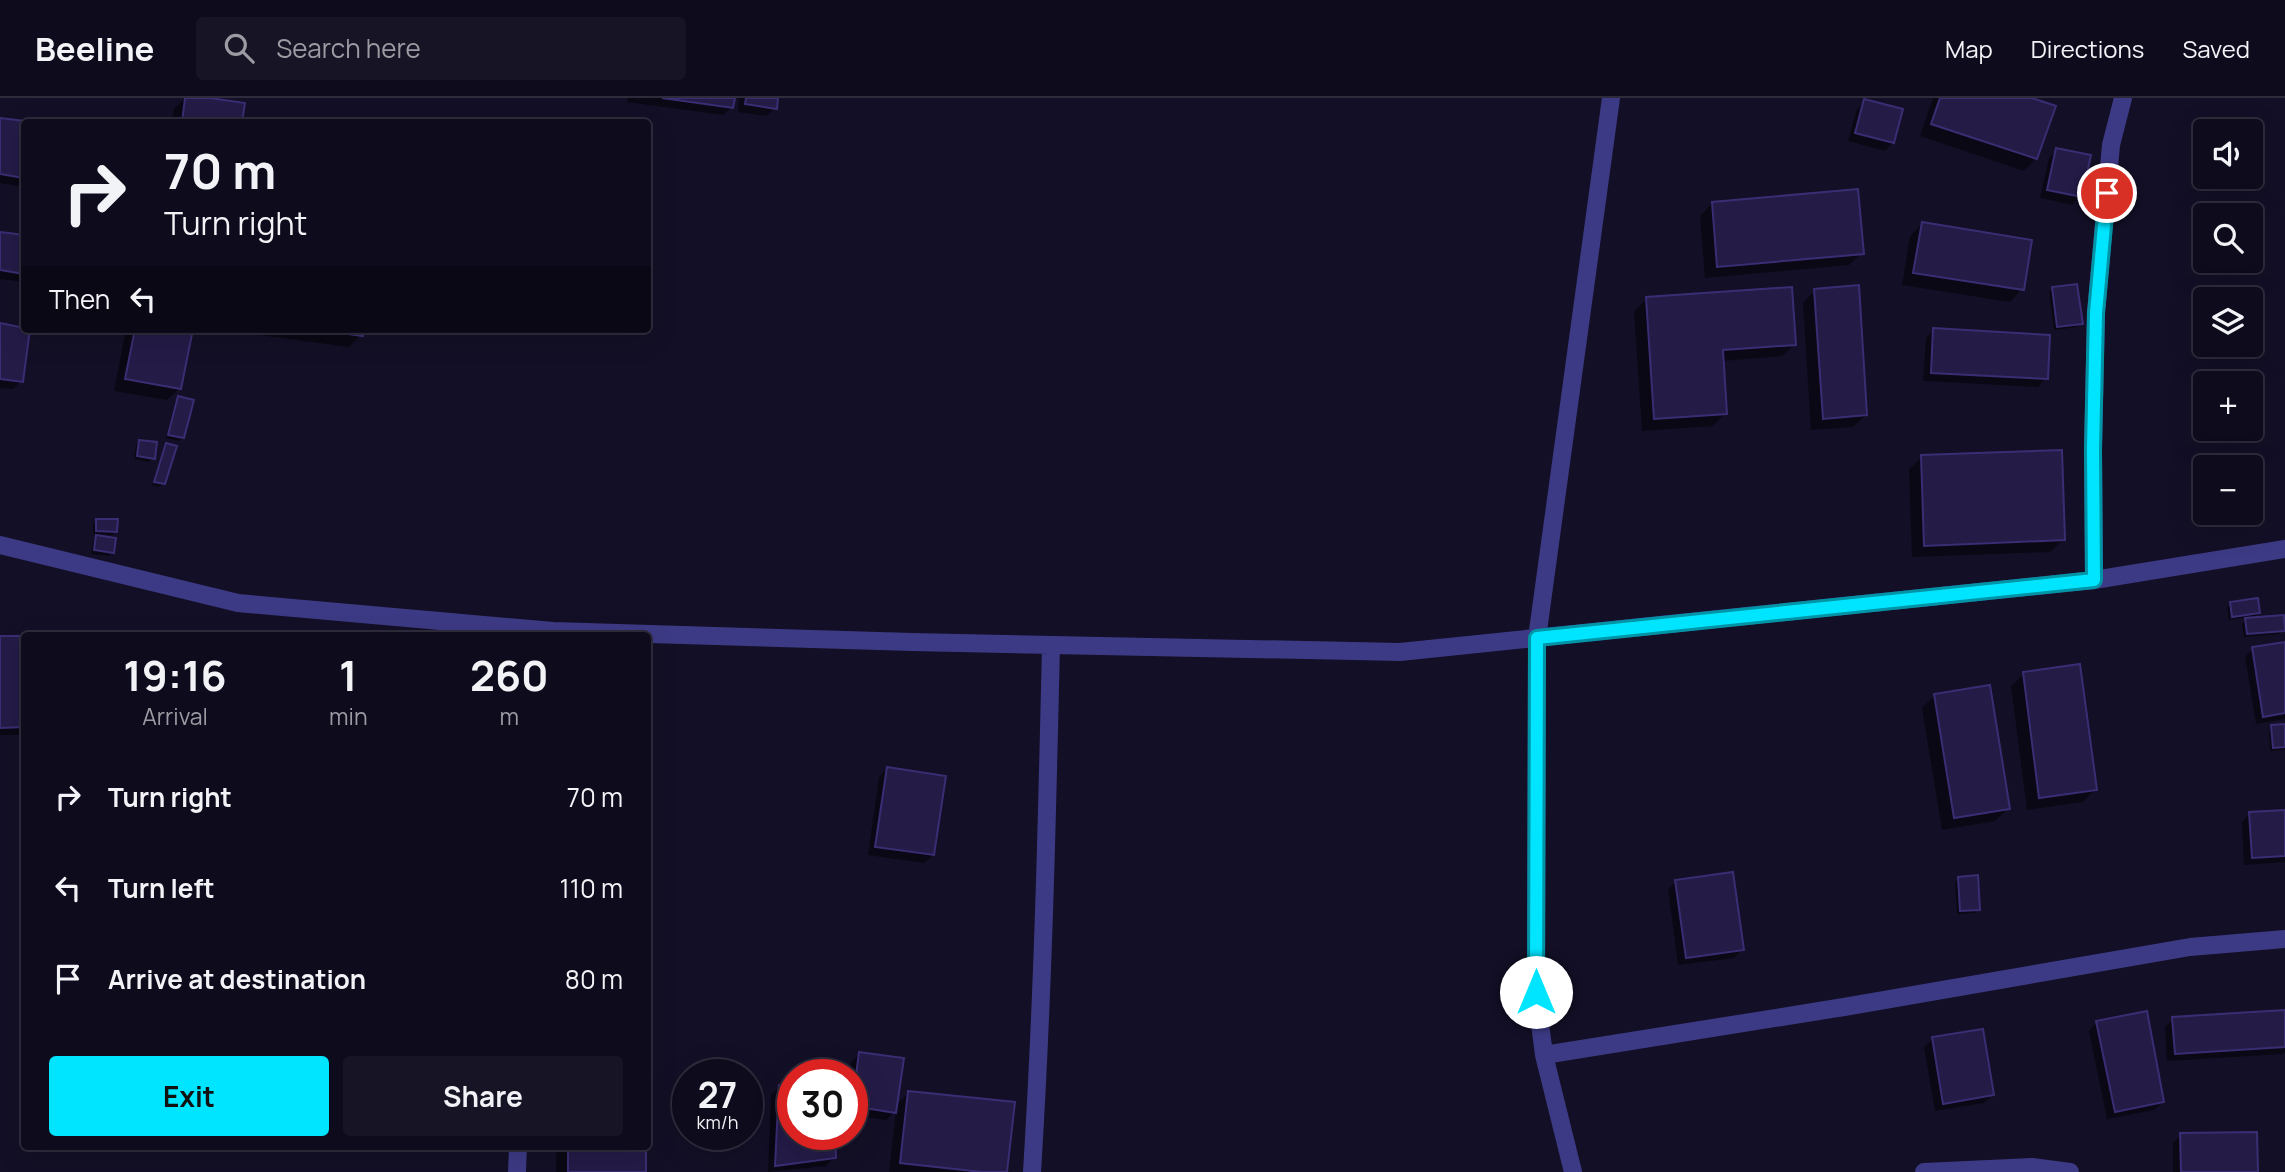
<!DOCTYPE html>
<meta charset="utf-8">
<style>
:root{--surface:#0e0b1c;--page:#171425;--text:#f1f3f6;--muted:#9b9ba3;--line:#2e2b3b;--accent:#00e5ff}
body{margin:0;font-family:Manrope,sans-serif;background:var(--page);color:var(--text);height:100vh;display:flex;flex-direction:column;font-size:26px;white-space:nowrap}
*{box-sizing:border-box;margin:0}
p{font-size:23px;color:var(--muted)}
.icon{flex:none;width:38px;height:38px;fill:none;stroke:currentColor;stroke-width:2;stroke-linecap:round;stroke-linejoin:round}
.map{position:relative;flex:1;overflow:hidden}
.details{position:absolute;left:21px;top:534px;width:630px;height:518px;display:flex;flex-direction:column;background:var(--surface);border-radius:7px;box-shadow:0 7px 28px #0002,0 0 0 2px var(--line)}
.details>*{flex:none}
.top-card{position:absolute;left:21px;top:21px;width:630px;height:214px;border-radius:7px;box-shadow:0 7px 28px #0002,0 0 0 2px var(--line);background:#0e0b1c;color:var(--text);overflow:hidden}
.controls{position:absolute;left:2193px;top:21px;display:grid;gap:14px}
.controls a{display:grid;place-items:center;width:70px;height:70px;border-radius:7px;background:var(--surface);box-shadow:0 7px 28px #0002,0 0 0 2px var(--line);font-size:35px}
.speed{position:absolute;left:672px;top:961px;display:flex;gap:14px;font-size:35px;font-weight:700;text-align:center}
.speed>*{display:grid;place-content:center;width:91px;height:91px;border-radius:50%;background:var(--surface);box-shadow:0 7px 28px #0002,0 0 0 2px var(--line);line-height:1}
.speed small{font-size:18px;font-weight:400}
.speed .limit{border:10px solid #d22;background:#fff;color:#111}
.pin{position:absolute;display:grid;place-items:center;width:60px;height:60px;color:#fff;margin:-30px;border:4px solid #fff;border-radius:50%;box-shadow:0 2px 7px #0007}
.me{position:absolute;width:77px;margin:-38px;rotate:0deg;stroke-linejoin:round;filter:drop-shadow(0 0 5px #0008)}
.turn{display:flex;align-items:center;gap:24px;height:147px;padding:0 28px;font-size:32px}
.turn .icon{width:91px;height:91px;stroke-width:2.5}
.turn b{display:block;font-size:49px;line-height:60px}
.then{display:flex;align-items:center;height:66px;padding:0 28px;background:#0003;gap:14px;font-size:26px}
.eta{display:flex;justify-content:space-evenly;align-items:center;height:119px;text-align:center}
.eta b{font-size:42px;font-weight:700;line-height:49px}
.button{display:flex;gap:14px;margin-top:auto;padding:14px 28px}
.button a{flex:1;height:80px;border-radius:7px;background:var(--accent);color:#111;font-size:28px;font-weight:700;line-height:80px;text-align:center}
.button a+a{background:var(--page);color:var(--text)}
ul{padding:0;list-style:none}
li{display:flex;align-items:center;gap:21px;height:91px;padding:0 28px}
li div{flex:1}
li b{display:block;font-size:26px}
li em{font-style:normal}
header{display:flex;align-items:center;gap:42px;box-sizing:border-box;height:98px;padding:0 35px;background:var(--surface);border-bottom:2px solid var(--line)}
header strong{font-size:33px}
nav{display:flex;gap:38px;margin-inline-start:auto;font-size:24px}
.search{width:490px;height:63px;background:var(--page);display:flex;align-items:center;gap:18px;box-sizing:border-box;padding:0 24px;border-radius:7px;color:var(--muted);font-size:26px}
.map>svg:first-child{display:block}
.shadow{fill:#0007}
.building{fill:#241b47;stroke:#3b2d73;stroke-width:2}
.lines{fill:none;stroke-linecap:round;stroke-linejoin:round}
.minor{stroke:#3d3a85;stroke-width:18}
.route-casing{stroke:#0095a6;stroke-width:18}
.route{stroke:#00e5ff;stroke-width:12}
</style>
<header>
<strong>Beeline</strong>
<div class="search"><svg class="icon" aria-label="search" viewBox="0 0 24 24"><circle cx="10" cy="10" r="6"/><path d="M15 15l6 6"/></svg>Search here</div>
<nav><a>Map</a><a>Directions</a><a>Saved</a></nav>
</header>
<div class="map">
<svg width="2285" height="1074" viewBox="0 0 2285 1074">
<rect width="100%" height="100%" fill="#130f26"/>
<path class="shadow" d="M185 0 243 6 240 24H172L174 11Z
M628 0H733L732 9 723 17 627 4Z
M739 0H776L775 10 767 18 738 14Z
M1933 0H2026L2036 60 2024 73 1920 38Z
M1865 3 1893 44 1885 53 1848 43 1857 11Z
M0 22 24 25V89L0 85Z
M2057 52 2080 99 2072 107 2040 100 2049 60Z
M1712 105 1862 155 1849 167 1705 180 1700 118Z
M1922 126 2022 191 2010 204 1902 187 1910 138Z
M0 135 24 139V184L0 181Z
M2053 191 2081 225 2077 229 2054 232 2049 194Z
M1815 192 1866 317 1853 329 1811 332 1803 205Z
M1647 201 1795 246 1782 258 1722 263 1726 315 1713 328 1642 333 1634 213Z
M0 227 21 283 13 291 0 290Z
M126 231H191L180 290 167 302 114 293Z
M215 231H362L361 237 349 249Z
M1934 232 2046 280 2038 289 1923 283 1926 240Z
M178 300 183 340 179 343 166 340 175 304Z
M139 344 153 360 149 364 134 361 136 347Z
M167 347 163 386 159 389 152 387 163 351Z
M1922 359 2063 442 2050 454 1912 459 1909 371Z
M97 422 116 433 112 437 93 436V426Z
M96 439 112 454 109 458 91 456 93 443Z
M2231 506 2258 515 2251 522 2283 532 2279 536 2244 539 2242 526 2249 519 2229 522 2227 509Z
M0 539 24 550V637H0Z
M2285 545V621L2256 626 2245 559 2253 551Z
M2024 576 2095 691 2083 704 2027 712 2011 588Z
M1935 597 2008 711 1995 723 1942 732 1922 610Z
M2285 628V652L2270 653 2269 633 2272 629Z
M887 671 933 757 924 765 868 757 879 679Z
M2285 713V764L2244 767 2242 724 2250 715Z
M1959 780 1979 811 1975 815 1957 816 1955 784Z
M1676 783 1742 851 1734 860 1678 867 1668 791Z
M2285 914V954L2283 956 2167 963 2165 929 2173 921Z
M2097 924 2163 1004 2154 1012 2107 1021 2089 933Z
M1933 941 1992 997 1984 1005 1935 1013 1924 949Z
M860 956 895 1008 909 994 1005 1074H889L896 1012 886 1022 852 1017V976H850L851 964Z
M780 989 793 1036H833L834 1059 826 1068 768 1074 771 997Z
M2181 1037 2256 1074H2173V1045Z
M556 1048H644V1074H556Z"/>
<path class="building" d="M185 0H210L245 5 242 24H182Z
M662 0H735L733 10Z
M746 0H778L777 11 745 6Z
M1940 0H2032L2056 8 2037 61 1931 26Z
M1864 1 1903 11 1894 45 1855 35Z
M0 20 33 24H24V80L0 76Z
M2056 50 2091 57 2082 99 2047 92Z
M1858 91 1864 156 1717 169 1712 104Z
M1922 124 2032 142 2024 192 1913 175Z
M0 134 24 137V176L0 172Z
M2077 186 2083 226 2057 229 2052 189Z
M1859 187 1867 317 1823 321 1814 191Z
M1792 189 1796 247 1723 252 1727 316 1654 321 1646 199Z
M0 225 30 231 23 284 0 281Z
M1933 230 2050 237 2048 281 1931 275Z
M135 231H193L181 291 125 281Z
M313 231H364L363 238Z
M178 298 194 302 184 340 168 337Z
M139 342 157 344 155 361 137 358Z
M166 345 177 348 165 386 154 384Z
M2062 352 2065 442 1924 448 1921 357Z
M96 421H118L117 434 96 433Z
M96 437 116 440 114 455 94 452Z
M2258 500 2260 515 2232 519 2230 504Z
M2284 517 2285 533 2247 536 2245 520Z
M0 538H24V629L0 630Z
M2285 544V615L2263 619 2252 549Z
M2080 566 2097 692 2039 700 2023 574Z
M1990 587 2010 711 1954 720 1934 596Z
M2285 626V649L2273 650 2271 627Z
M887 669 946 678 934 757 875 749Z
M2285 712V758L2252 760 2249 714Z
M1733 774 1744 852 1686 860 1675 782Z
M1978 777 1980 812 1960 813 1958 779Z
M2285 912V949L2175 956 2172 919Z
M2147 913 2164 1004 2115 1014 2096 923Z
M1983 931 1994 997 1943 1006 1932 939Z
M859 954 904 960 896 1015 852 1008Z
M779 987 793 989V1036H835L836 1060 775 1068Z
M908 993 1015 1004 1007 1074H982L900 1065Z
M2257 1034 2258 1074H2181L2180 1035Z
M568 1048H646V1074H568Z"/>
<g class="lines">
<path class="minor" d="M0 447 238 505 553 533 912 544 1400 554 2094 482 2285 451
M2094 482 2093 351 2096 215 2111 47 2123 0
M1544 957 1844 909 2190 849 2285 841
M517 1074 518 1048
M1032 1074C1043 898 1047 723 1051 547
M1573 1074 1544 957 1536 894 1537 540 1611 0
M1924 1074 2032 1069 2070 1074"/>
</g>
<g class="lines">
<defs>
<path id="route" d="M1536 894 1537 540 2094 482 2093 351 2096 215 2107 95"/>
</defs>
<use href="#route" class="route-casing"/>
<use href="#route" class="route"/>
</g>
</svg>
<div class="controls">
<a><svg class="icon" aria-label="sound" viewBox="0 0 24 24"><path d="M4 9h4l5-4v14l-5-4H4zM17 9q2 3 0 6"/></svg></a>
<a><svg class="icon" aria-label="search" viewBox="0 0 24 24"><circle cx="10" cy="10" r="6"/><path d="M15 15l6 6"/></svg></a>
<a><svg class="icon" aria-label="layers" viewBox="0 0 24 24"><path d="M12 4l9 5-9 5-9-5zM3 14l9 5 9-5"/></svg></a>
<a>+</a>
<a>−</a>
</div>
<div class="speed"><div>27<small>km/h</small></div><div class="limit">30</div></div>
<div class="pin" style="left:2107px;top:95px;background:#d93025"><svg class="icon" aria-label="arrive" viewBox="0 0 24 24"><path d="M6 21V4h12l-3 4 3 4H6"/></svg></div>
<svg class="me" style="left:1536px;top:894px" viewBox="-20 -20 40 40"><circle r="19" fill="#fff"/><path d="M0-13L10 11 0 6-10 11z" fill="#00e5ff"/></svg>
<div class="top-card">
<div class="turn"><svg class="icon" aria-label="right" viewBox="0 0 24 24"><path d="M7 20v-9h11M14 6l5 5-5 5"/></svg><div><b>70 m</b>Turn right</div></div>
<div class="then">Then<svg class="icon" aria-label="left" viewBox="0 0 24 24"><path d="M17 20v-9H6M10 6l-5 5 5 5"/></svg></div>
</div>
<section class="details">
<div class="eta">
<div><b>19:16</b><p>Arrival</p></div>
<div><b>1</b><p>min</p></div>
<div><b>260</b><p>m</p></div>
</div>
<ul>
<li><svg class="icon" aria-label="right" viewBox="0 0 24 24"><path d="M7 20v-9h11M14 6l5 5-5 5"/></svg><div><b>Turn right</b></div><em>70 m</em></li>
<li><svg class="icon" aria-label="left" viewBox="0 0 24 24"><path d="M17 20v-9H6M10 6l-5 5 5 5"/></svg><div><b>Turn left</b></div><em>110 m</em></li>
<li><svg class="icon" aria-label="arrive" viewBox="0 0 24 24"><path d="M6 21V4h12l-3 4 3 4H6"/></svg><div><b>Arrive at destination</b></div><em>80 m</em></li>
</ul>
<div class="button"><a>Exit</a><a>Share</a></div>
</section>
</div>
